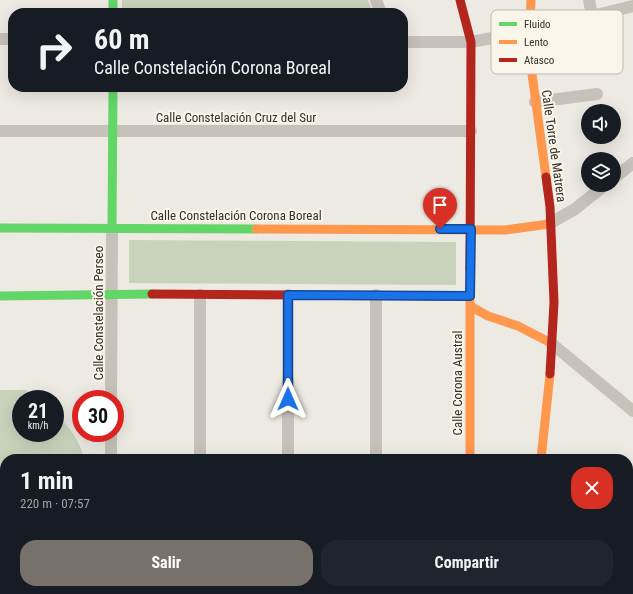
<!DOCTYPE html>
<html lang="es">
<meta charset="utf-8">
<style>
:root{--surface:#171b24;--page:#20242c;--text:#f1f3f6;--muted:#9ea1a6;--accent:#76716a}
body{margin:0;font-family:"Roboto Condensed",sans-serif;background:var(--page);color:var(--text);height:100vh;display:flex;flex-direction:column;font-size:15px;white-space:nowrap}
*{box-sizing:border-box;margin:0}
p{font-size:13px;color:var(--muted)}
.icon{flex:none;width:22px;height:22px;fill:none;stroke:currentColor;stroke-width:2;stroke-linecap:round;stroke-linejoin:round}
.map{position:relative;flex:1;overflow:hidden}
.sheet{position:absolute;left:0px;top:454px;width:633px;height:140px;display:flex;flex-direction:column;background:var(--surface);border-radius:16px 16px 0 0;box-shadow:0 4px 16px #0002}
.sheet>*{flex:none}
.banner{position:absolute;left:8px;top:8px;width:400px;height:84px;border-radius:16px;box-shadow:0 4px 16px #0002;background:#171b24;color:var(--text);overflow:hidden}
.tools{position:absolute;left:581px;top:104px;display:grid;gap:8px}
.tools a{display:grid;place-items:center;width:40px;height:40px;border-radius:50%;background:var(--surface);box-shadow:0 4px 16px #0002;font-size:20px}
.speed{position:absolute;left:12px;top:390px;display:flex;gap:8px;font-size:20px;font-weight:700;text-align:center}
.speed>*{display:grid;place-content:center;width:52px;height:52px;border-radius:50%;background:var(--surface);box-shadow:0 4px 16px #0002;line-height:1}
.speed small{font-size:10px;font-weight:400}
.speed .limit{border:6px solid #d22;background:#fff;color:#111}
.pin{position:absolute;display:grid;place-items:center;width:34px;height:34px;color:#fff;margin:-41px -17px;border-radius:50% 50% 50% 0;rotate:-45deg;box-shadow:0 0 4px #0007}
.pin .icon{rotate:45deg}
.me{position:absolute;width:44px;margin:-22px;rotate:0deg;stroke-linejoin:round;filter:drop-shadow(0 0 3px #0008)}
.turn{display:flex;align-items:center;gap:14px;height:84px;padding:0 20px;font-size:18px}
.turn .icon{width:52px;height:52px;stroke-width:2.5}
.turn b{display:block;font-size:28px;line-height:34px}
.round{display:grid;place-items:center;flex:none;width:42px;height:42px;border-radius:16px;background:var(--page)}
.overview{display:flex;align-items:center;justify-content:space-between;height:68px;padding:0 20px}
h1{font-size:24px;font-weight:700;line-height:30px}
.cta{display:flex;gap:8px;margin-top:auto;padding:8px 20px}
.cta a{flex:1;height:46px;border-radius:16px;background:var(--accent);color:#fff;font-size:16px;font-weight:700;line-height:46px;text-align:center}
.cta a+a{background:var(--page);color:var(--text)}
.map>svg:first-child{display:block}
.green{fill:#c9d3bc}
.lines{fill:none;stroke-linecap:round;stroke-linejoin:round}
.street{stroke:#c6c2ba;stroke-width:12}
.fast{stroke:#63d668;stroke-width:9}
.slow{stroke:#ff974d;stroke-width:9}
.jam{stroke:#b3261e;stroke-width:9}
.route-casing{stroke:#114b97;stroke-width:10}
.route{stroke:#1a73e8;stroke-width:7}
.labels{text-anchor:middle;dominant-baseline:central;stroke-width:4;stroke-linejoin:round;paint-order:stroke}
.street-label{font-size:13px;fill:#363029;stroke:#f9f5e9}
.key{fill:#f9f5e9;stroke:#bebaaf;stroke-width:1}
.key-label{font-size:11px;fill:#363029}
</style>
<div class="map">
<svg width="633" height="594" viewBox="0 0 633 594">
<rect width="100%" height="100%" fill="#eceae2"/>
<path class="green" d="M122 0H368L373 13H122Z
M129 240 456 242V285L129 283Z
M0 390H27L25 398 27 399H21V433H55V414C69 426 80 440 84 459H5V581L0 582Z"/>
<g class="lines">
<path class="street" d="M376 0 381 13
M589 0 592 16
M0 39H13
M403 42H471L529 31 633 6
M535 102 597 94
M0 131H471
M614 178 633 163
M549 224 575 209 605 185
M200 295V459
M288 295V459
M376 295V459
M551 343 633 411
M111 399 112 228
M111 459V433
M628 515 633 495
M108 594V589
M197 594V589
M285 594 286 589
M374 594 375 589
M607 594 609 589"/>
<path class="fast" d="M113 0V13
M0 228 256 229
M112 228 113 87
M0 296 152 294"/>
<path class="slow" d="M531 0 529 52 546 177
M256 229 505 230 549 224
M470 306 488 316 518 326 551 343
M470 459V269
M541 459 550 374
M469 589V594"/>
<path class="jam" d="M460 0 471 42 470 269
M546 177 550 207 554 302 550 374
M152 294 470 296
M512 594 513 589"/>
</g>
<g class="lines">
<defs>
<path id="route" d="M288 399V295L470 296 471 229H440"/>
</defs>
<use href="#route" class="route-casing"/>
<use href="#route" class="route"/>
</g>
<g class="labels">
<g class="street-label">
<text x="236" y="117">Calle Constelación Cruz del Sur</text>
<text transform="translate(554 146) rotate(82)">Calle Torre de Matrera</text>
<text x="236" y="215">Calle Constelación Corona Boreal</text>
<text transform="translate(98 313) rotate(-90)">Calle Constelación Perseo</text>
<text transform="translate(457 383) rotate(-90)">Calle Corona Austral</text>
</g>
</g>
<rect x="491" y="10" width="132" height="64" rx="6" class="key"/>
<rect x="499" y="22" width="18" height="4" fill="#63d668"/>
<rect x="499" y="40" width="18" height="4" fill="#ff974d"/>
<rect x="499" y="58" width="18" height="4" fill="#b3261e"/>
<g class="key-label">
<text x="524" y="28">Fluido</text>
<text x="524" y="46">Lento</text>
<text x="524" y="64">Atasco</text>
</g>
</svg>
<div class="tools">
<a><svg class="icon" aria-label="sound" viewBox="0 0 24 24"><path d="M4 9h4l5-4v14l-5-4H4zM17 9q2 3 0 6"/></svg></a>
<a><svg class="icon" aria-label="layers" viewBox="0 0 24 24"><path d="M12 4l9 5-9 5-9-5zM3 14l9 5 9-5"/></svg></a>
</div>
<div class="speed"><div>21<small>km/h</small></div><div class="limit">30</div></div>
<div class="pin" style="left:440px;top:229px;background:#d93025"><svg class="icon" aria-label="arrive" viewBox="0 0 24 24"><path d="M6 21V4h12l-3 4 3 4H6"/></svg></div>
<svg class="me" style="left:288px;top:399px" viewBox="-20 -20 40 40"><path d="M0-17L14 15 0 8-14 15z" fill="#1a73e8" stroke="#fff" stroke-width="4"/></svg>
<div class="banner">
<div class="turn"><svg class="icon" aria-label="right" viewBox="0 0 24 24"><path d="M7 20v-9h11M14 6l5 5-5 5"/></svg><div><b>60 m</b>Calle Constelación Corona Boreal</div></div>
</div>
<section class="sheet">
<div class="overview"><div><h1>1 min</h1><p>220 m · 07:57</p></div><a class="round" style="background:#d93025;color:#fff"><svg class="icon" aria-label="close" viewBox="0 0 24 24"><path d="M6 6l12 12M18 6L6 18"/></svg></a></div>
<div class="cta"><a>Salir</a><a>Compartir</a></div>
</section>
</div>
